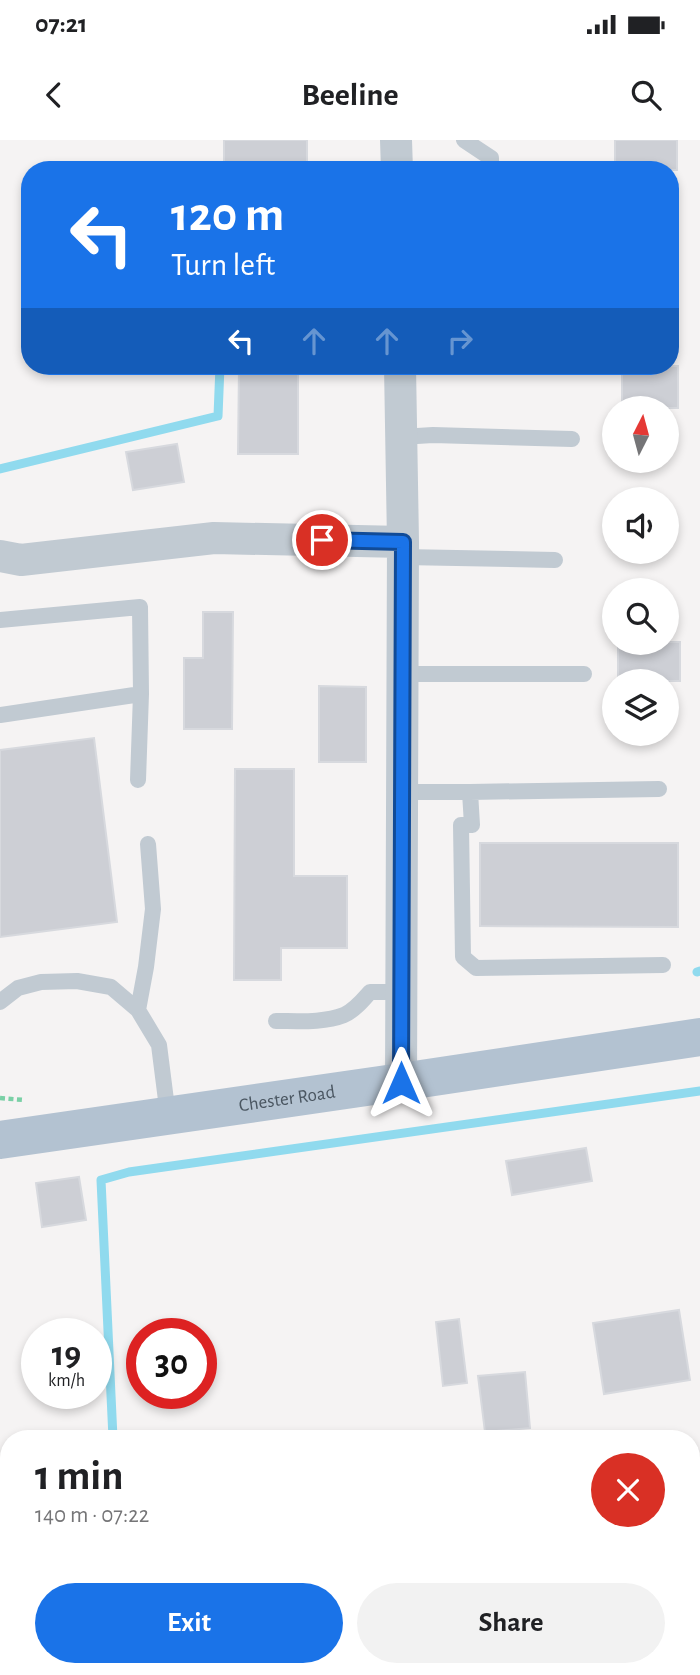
<!DOCTYPE html>
<meta charset="utf-8">
<style>
:root{--surface:#fff;--page:#f2f2f2;--text:#202124;--muted:#757577;--accent:#1a73e8}
body{margin:0;font-family:"Alegreya Sans",sans-serif;background:var(--page);color:var(--text);height:100vh;display:flex;flex-direction:column;font-size:26px;white-space:nowrap}
*{box-sizing:border-box;margin:0}
p{font-size:23px;color:var(--muted)}
.icon{flex:none;width:38px;height:38px;fill:none;stroke:currentColor;stroke-width:2;stroke-linecap:round;stroke-linejoin:round}
.map{position:relative;flex:1;overflow:hidden}
.sheet{position:absolute;left:0px;top:1290px;width:700px;height:247px;display:flex;flex-direction:column;background:var(--surface);border-radius:28px 28px 0 0;box-shadow:0 4px 10px #0003}
.sheet>*{flex:none}
.guide{position:absolute;left:21px;top:21px;width:658px;height:214px;border-radius:28px;box-shadow:0 4px 10px #0003;background:#1a73e8;color:#fff;overflow:hidden}
.needle{width:46px;rotate:6deg}
.fabs{position:absolute;left:602px;top:256px;display:grid;gap:14px}
.fabs a{display:grid;place-items:center;width:77px;height:77px;border-radius:50%;background:var(--surface);box-shadow:0 4px 10px #0003;font-size:35px}
.speed{position:absolute;left:21px;top:1178px;display:flex;gap:14px;font-size:35px;font-weight:700;text-align:center}
.speed>*{display:grid;place-content:center;width:91px;height:91px;border-radius:50%;background:var(--surface);box-shadow:0 4px 10px #0003;line-height:1}
.speed small{font-size:18px;font-weight:400}
.speed .limit{border:10px solid #d22;background:#fff;color:#111}
.pin{position:absolute;display:grid;place-items:center;width:60px;height:60px;color:#fff;margin:-30px;border:4px solid #fff;border-radius:50%;box-shadow:0 2px 7px #0007}
.me{position:absolute;width:77px;margin:-38px;rotate:0deg;stroke-linejoin:round;filter:drop-shadow(0 0 5px #0008)}
.turn{display:flex;align-items:center;gap:24px;height:147px;padding:0 35px;font-size:32px}
.turn .icon{width:91px;height:91px;stroke-width:2.5}
.turn b{display:block;font-size:49px;line-height:60px}
.lanes{display:flex;align-items:center;height:66px;padding:0 35px;background:#0003;justify-content:center;gap:35px;direction:ltr}
.lanes .off{opacity:.35}
.round{display:grid;place-items:center;flex:none;width:74px;height:74px;border-radius:37px;background:var(--page)}
.headline{display:flex;align-items:center;justify-content:space-between;height:119px;padding:0 35px}
h1{font-size:42px;font-weight:600;line-height:52px}
.action{display:flex;gap:14px;margin-top:auto;padding:14px 35px}
.action a{flex:1;height:80px;border-radius:42px;background:var(--accent);color:#fff;font-size:28px;font-weight:600;line-height:80px;text-align:center}
.action a+a{background:var(--page);color:var(--text)}
.status{display:flex;justify-content:space-between;align-items:center;height:49px;padding:0 35px;background:var(--surface);direction:ltr}
.status svg{height:19px;fill:currentColor}
header{display:flex;justify-content:space-between;align-items:center;height:91px;padding:0 35px;background:var(--surface);font-size:32px;font-weight:600}
.map>svg:first-child{display:block}
.lines{fill:none;stroke-linecap:round;stroke-linejoin:round}
.stream{stroke:#90daee;stroke-width:9}
.building{fill:#cdcfd5;stroke:#d7d9de;stroke-width:2}
.path{stroke:#7ad0a6;stroke-width:4.5;stroke-dasharray:5 3.5;stroke-linecap:butt}
.service{stroke:#c1cad2;stroke-width:16}
.minor{stroke:#c1cad2;stroke-width:32}
.primary{stroke:#b3c2d1;stroke-width:38}
.route-casing{stroke:#114b97;stroke-width:18}
.route{stroke:#1a73e8;stroke-width:12}
.labels{text-anchor:middle;dominant-baseline:central;stroke-width:5;stroke-linejoin:round;paint-order:stroke}
.street-label{font-size:19px;fill:#4a5661;stroke:#fff}
</style>
<div class="status"><b>07:21</b><svg viewBox="0 0 49 12"><path d="M0 12V9h3v3zM5 12V6h3v6zM10 12V3h3v9zM15 12V0h3v12zM26 1h20v11H26zM47 4h2v5h-2z"/></svg></div>
<header><svg class="icon" aria-label="back" viewBox="0 0 24 24"><path d="M15 5l-7 7 7 7"/></svg>Beeline<svg class="icon" aria-label="search" viewBox="0 0 24 24"><circle cx="10" cy="10" r="6"/><path d="M15 15l6 6"/></svg></header>
<div class="map">
<svg width="700" height="1535" viewBox="0 0 700 1535">
<rect width="100%" height="100%" fill="#f5f3f3"/>
<g class="lines">
<path class="stream" d="M0 329 218 276 220 226
M697 832 700 831
M113 1298 101 1040 129 1032 700 951
M0 1499 9 1493"/>
</g>
<path class="building" d="M224 0H307V30H224Z
M615 0H677V30H615Z
M239 226H298V314H238Z
M622 226H678V268H622Z
M177 304 184 342 133 350 126 312Z
M203 472H233L232 589H184V518H203Z
M618 502H680V541H618Z
M319 546 366 547V622H319Z
M94 598 117 782 0 797V610Z
M235 629H294V736H347V808H281V840H234Z
M480 703H678V787L480 786Z
M586 1008 592 1041 512 1055 506 1021Z
M79 1037 86 1080 42 1087 36 1043Z
M679 1170 690 1240 604 1254 593 1183Z
M459 1179 467 1243 443 1246 436 1182Z
M525 1232 530 1288 485 1292 478 1236Z"/>
<g class="lines">
<path class="path" d="M0 958 24 960
M665 1528 689 1535
M170 1535 207 1528"/>
<path class="service" d="M464 0 491 18V30
M401 297 433 295 572 299
M403 417 555 420
M0 480 140 467 141 554 0 575
M403 534H584
M138 640 141 554
M402 652H470L659 649
M470 652 472 685H461L463 817 476 828 663 825
M0 862 18 848 41 842 77 841 111 847 138 870 159 905 168 976
M138 870 146 827 153 769 148 704
M276 881C298 881 324 883 344 875 355 870 363 860 370 852H401"/>
<path class="minor" d="M396 0 397 30
M400 226 403 402 401 942
M0 416 21 420 214 398 403 402"/>
<path class="primary" id="s1" d="M0 1000 401 942 700 897"/>
</g>
<g class="lines">
<defs>
<path id="route" d="M322 400 403 402 401 943"/>
</defs>
<use href="#route" class="route-casing"/>
<use href="#route" class="route"/>
</g>
<g class="labels">
<g class="street-label">
<text stroke="none"><textPath href="#s1" startOffset="290">Chester Road</textPath></text>
</g>
</g>
</svg>
<div class="fabs">
<a><svg class="needle" viewBox="-14 -14 28 28"><path d="M0-13l5 13h-10z" fill="#e53935"/><path d="M0 13l5-13h-10z" fill="#757577"/></svg></a>
<a><svg class="icon" aria-label="sound" viewBox="0 0 24 24"><path d="M4 9h4l5-4v14l-5-4H4zM17 9q2 3 0 6"/></svg></a>
<a><svg class="icon" aria-label="search" viewBox="0 0 24 24"><circle cx="10" cy="10" r="6"/><path d="M15 15l6 6"/></svg></a>
<a><svg class="icon" aria-label="layers" viewBox="0 0 24 24"><path d="M12 4l9 5-9 5-9-5zM3 14l9 5 9-5"/></svg></a>
</div>
<div class="speed"><div>19<small>km/h</small></div><div class="limit">30</div></div>
<div class="pin" style="left:322px;top:400px;background:#d93025"><svg class="icon" aria-label="arrive" viewBox="0 0 24 24"><path d="M6 21V4h12l-3 4 3 4H6"/></svg></div>
<svg class="me" style="left:401px;top:943px" viewBox="-20 -20 40 40"><path d="M0-17L14 15 0 8-14 15z" fill="#1a73e8" stroke="#fff" stroke-width="4"/></svg>
<div class="guide">
<div class="turn"><svg class="icon" aria-label="left" viewBox="0 0 24 24"><path d="M17 20v-9H6M10 6l-5 5 5 5"/></svg><div><b>120 m</b>Turn left</div></div>
<div class="lanes"><svg class="icon" aria-label="left" viewBox="0 0 24 24"><path d="M17 20v-9H6M10 6l-5 5 5 5"/></svg><svg class="icon off" aria-label="ahead" viewBox="0 0 24 24"><path d="M12 20V5M6 11l6-6 6 6"/></svg><svg class="icon off" aria-label="ahead" viewBox="0 0 24 24"><path d="M12 20V5M6 11l6-6 6 6"/></svg><svg class="icon off" aria-label="right" viewBox="0 0 24 24"><path d="M7 20v-9h11M14 6l5 5-5 5"/></svg></div>
</div>
<section class="sheet">
<div class="headline"><div><h1>1 min</h1><p>140 m · 07:22</p></div><a class="round" style="background:#d93025;color:#fff"><svg class="icon" aria-label="close" viewBox="0 0 24 24"><path d="M6 6l12 12M18 6L6 18"/></svg></a></div>
<div class="action"><a>Exit</a><a>Share</a></div>
</section>
</div>
